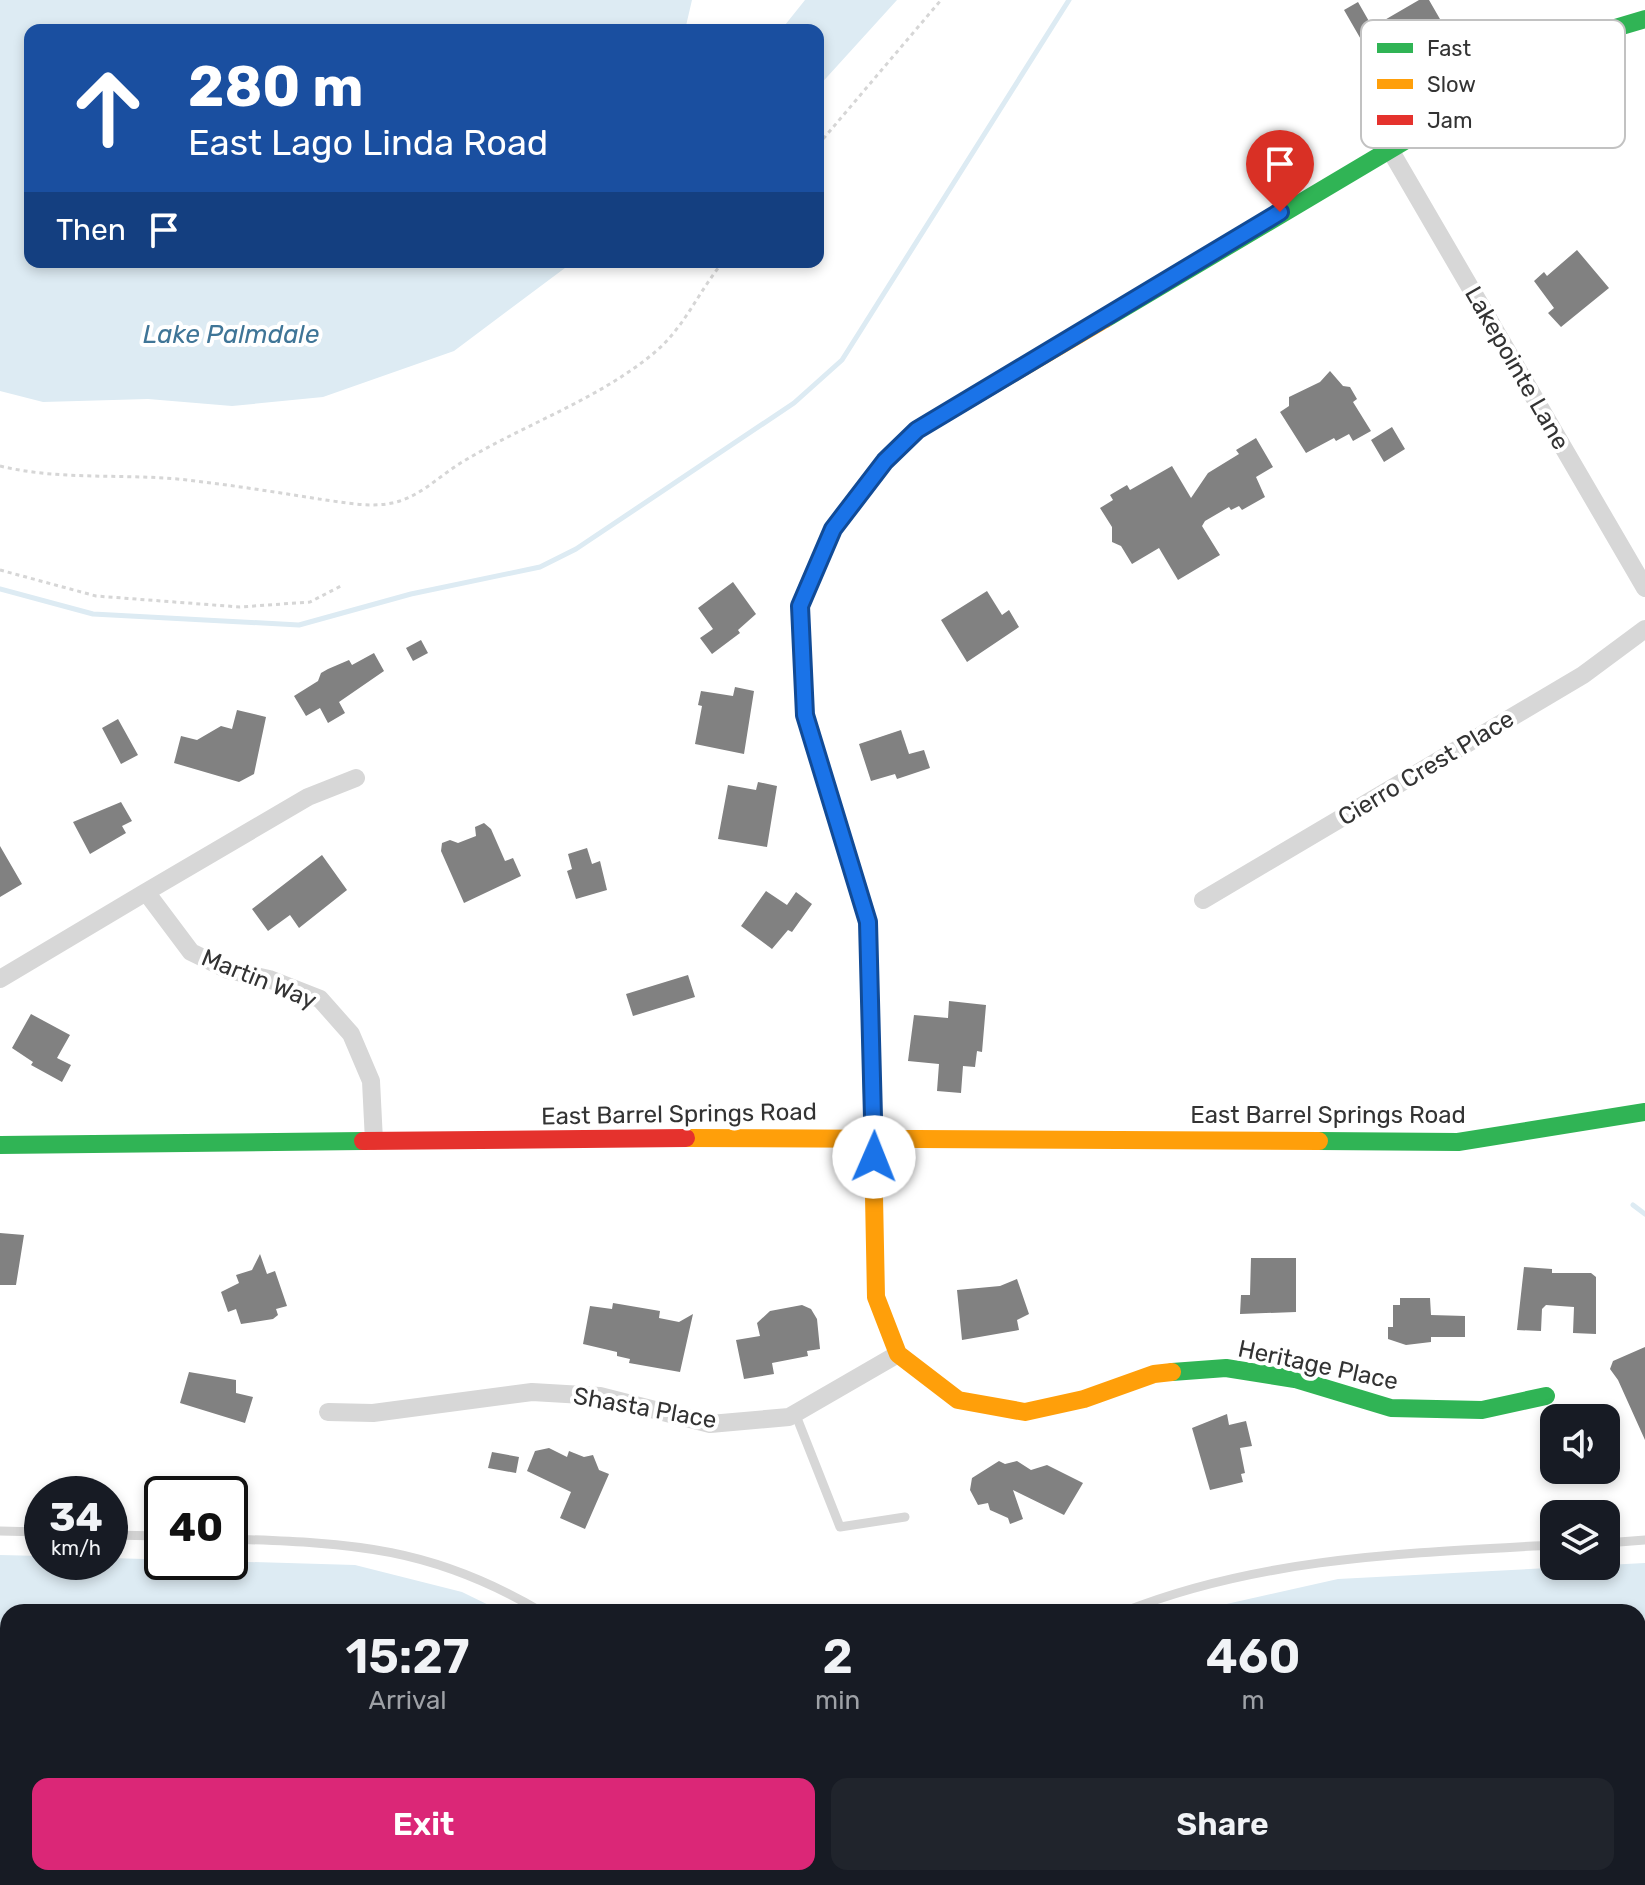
<!DOCTYPE html>
<style>
:root{--surface:#171b24;--page:#20242c;--text:#f1f3f6;--muted:#9ea1a6;--accent:#db2777}
body{margin:0;font-family:Rubik,sans-serif;background:var(--page);color:var(--text);height:100vh;display:flex;flex-direction:column;font-size:30px;white-space:nowrap}
*{box-sizing:border-box;margin:0}
p{font-size:26px;color:var(--muted)}
.icon{flex:none;width:44px;height:44px;fill:none;stroke:currentColor;stroke-width:2;stroke-linecap:round;stroke-linejoin:round}
.map{position:relative;flex:1;overflow:hidden}
.details{position:absolute;left:0px;top:1604px;width:1646px;height:282px;display:flex;flex-direction:column;background:var(--surface);border-radius:24px 24px 0 0;box-shadow:0 4px 12px #0003}
.details>*{flex:none}
.top-card{position:absolute;left:24px;top:24px;width:800px;height:244px;border-radius:16px;box-shadow:0 4px 12px #0003;background:#1a4fa0;color:#fff;overflow:hidden}
.fabs{position:absolute;left:1540px;top:1404px;display:grid;gap:16px}
.fabs a{display:grid;place-items:center;width:80px;height:80px;border-radius:16px;background:var(--surface);box-shadow:0 4px 12px #0003;font-size:40px}
.speed{position:absolute;left:24px;top:1476px;display:flex;gap:16px;font-size:40px;font-weight:700;text-align:center}
.speed>*{display:grid;place-content:center;width:104px;height:104px;border-radius:50%;background:var(--surface);box-shadow:0 4px 12px #0003;line-height:1}
.speed small{font-size:20px;font-weight:400}
.speed .limit{border:4px solid #111;border-radius:12px;background:#fff;color:#111}
.pin{position:absolute;display:grid;place-items:center;width:68px;height:68px;color:#fff;margin:-82px -34px;border-radius:50% 50% 50% 0;rotate:-45deg;box-shadow:0 0 8px #0007}
.pin .icon{rotate:45deg}
.me{position:absolute;width:88px;margin:-44px;rotate:1deg;stroke-linejoin:round;filter:drop-shadow(0 0 6px #0008)}
.turn{display:flex;align-items:center;gap:28px;height:168px;padding:0 32px;font-size:36px}
.turn .icon{width:104px;height:104px;stroke-width:2.5}
.turn b{display:block;font-size:56px;line-height:68px}
.then{display:flex;align-items:center;height:76px;padding:0 32px;background:#0003;gap:16px;font-size:30px}
.eta{display:flex;justify-content:space-evenly;align-items:center;height:136px;text-align:center}
.eta b{font-size:48px;font-weight:600;line-height:56px}
.cta{display:flex;gap:16px;margin-top:auto;padding:16px 32px}
.cta a{flex:1;height:92px;border-radius:16px;background:var(--accent);color:#fff;font-size:32px;font-weight:600;line-height:92px;text-align:center}
.cta a+a{background:var(--page);color:var(--text)}
.map>svg:first-child{display:block}
.water{fill:#ddebf3}
.lines{fill:none;stroke-linecap:round;stroke-linejoin:round}
.stream{stroke:#ddebf3;stroke-width:5}
.building{fill:#818181}
.path{stroke:#d6d6d6;stroke-width:3;stroke-dasharray:4 4;stroke-linecap:butt}
.lane{stroke:#d7d7d7;stroke-width:9}
.street{stroke:#d7d7d7;stroke-width:18}
.fast{stroke:#30b455;stroke-width:18}
.slow{stroke:#ff9f0a;stroke-width:18}
.jam{stroke:#e5322d;stroke-width:18}
.route-casing{stroke:#114b97;stroke-width:20}
.route{stroke:#1a73e8;stroke-width:14}
.labels{text-anchor:middle;dominant-baseline:central;stroke-width:8;stroke-linejoin:round;paint-order:stroke}
.street-label{font-size:24px;fill:#333;stroke:#fff}
.water-label{font-size:26px;font-style:italic;fill:#3f7597;stroke:#fff}
.key{fill:#fff;stroke:#c2c2c2;stroke-width:2}
.key-label{font-size:22px;fill:#333}
</style>
<div class="map">
<svg width="1645" height="1885" viewBox="0 0 1645 1885">
<rect width="100%" height="100%" fill="#fff"/>
<path class="water" d="M0 0H692L685 30H30V262H573L454 351 323 397 232 406 148 399 43 402 0 391Z
M805 0H897L818 87V30H781Z
M0 1555 42 1556V1562H110V1558L355 1565 462 1592 503 1612H8V1644L0 1643Z
M1645 1563V1652H1638V1612H1191L1338 1579Z"/>
<g class="lines">
<path class="stream" d="M0 589 93 614 299 625 411 594 540 567 576 549 794 403 842 360 1069 0
M1633 1205 1645 1214"/>
</g>
<path class="building" d="M1419 0H1429L1444 26 1424 37 1422 34 1374 62 1344 10 1358 2 1370 23 1374 21 1376 25Z
M1577 250 1609 288 1561 327 1548 313 1554 308 1534 281 1544 272 1547 276Z
M1330 371 1343 386 1350 387 1357 399 1353 402 1371 431 1353 441 1349 434 1336 441 1334 438 1306 453 1280 412 1289 406V397L1320 382Z
M1392 427 1405 449 1384 462 1371 440Z
M1256 438 1273 467 1256 477 1265 497 1242 510 1239 506 1231 510 1229 507 1205 521 1202 526 1220 555 1178 580 1159 548 1132 564 1121 546 1112 542V527L1100 508 1113 500 1110 495 1127 485 1130 490 1172 466 1191 498 1208 473 1239 454 1236 450Z
M733 582 756 614 738 630 740 633 712 654 700 638 713 629 698 608Z
M987 591 1002 615 1009 610 1019 627 967 662 941 620Z
M421 640 428 653 413 661 406 648Z
M374 653 384 671 339 702 345 713 328 723 320 708 306 716 294 696 318 681 321 673 328 669 349 660 352 665Z
M735 687 754 691 744 754 695 744 702 706 698 705 701 691 733 696Z
M237 710 266 717 254 774 239 782 174 763 181 736 197 740 221 726 232 729Z
M118 719 138 755 121 764 102 728Z
M901 730 909 754 924 750 930 768 897 779 895 774 871 781 859 744Z
M758 782 777 786 767 847 718 839 728 785 756 790Z
M121 802 132 821 122 826 126 833 90 854 73 822Z
M484 823 491 829 505 861 513 858 521 876 464 903 441 851 442 843 450 840 458 843 476 836 475 827Z
M0 846 22 884 0 897Z
M587 848 592 864 600 861 607 890 576 899 567 871 572 869 568 854Z
M322 855 347 890 299 928 290 915 268 931 252 909Z
M766 891 787 905 796 892 812 904 792 932 788 930 772 949 741 926Z
M688 975 695 997 633 1016 626 994Z
M949 1001 986 1005 982 1052 977 1051 975 1067 963 1066 961 1093 937 1091 939 1064 908 1061 914 1015 948 1018Z
M31 1014 70 1035 57 1058 71 1065 62 1082 31 1065 33 1062 12 1048Z
M0 1233 24 1235 16 1285H0Z
M260 1254 267 1274 275 1271 287 1306 276 1309 278 1315 273 1319 241 1324 236 1309 228 1312 221 1292 239 1283 236 1275 252 1270Z
M1251 1258H1296V1312L1240 1314 1241 1295H1250Z
M1524 1267 1552 1269V1273H1591L1596 1277V1334L1573 1333 1574 1307 1546 1305 1542 1309 1541 1331 1517 1330Z
M1017 1279 1029 1314 1017 1320 1019 1330 962 1340 957 1290 1000 1286Z
M1400 1298H1430L1431 1315 1465 1316V1337H1431V1342L1406 1345 1388 1339V1327H1393V1305H1400Z
M613 1303 660 1311 659 1318 679 1322 693 1314 680 1372 629 1363 630 1359 617 1356V1352L583 1344 590 1306 612 1309Z
M802 1305 811 1309 817 1319 820 1349 807 1351 808 1356 772 1363 774 1374 744 1379 736 1340 760 1336 757 1323 770 1311Z
M1645 1347V1440L1618 1380 1610 1369 1613 1361Z
M189 1372 236 1380V1393L253 1397 245 1423 180 1403Z
M1227 1414 1229 1425 1246 1421 1252 1446 1240 1448 1245 1473 1241 1474 1243 1482 1210 1490 1192 1428Z
M549 1448 567 1457 569 1451 584 1457 593 1455 599 1470 609 1474 585 1529 560 1518 571 1492 527 1471 535 1451Z
M492 1452 519 1457 516 1473 488 1468Z
M999 1461 1005 1464 1017 1461 1031 1470 1047 1465 1083 1483 1064 1515 1013 1490 1023 1519 1010 1524 1008 1518 990 1510 988 1503 978 1505 970 1490 972 1478Z"/>
<g class="lines">
<path class="path" d="M818 145 941 0
M0 466C61 481 125 473 187 480 231 485 275 492 319 499 341 502 370 508 392 503 418 498 437 478 459 464 522 425 596 401 654 353 685 327 698 292 723 262
M0 570 96 596 240 607 310 602 341 586"/>
<path class="lane" d="M795 1413 840 1527 905 1517
M0 1531 42 1532
M110 1535 162 1536
M230 1539C354 1543 432 1547 542 1612
M1606 1543 1645 1540
M1123 1612C1261 1557 1408 1553 1554 1545"/>
<path class="street" d="M1389 148 1645 588
M146 892 308 797 356 778
M1203 900 1583 675 1645 629
M0 979 146 892 191 952 228 970 269 979 320 999 351 1034 371 1081 374 1141
M328 1412 373 1413 532 1392 600 1396 710 1424 789 1417 898 1354"/>
<path class="fast" d="M1105 319 1539 61 1588 36 1645 19
M808 586 800 606 805 715 868 922 872 1095
M1319 1141 1458 1142 1645 1112
M0 1145 363 1141
M1172 1372 1226 1368 1295 1379 1391 1408 1482 1410 1546 1396"/>
<path class="slow" d="M808 586 833 529 885 461 917 430 1105 319
M872 1095 876 1297 898 1354 958 1400 1025 1412 1084 1399 1154 1374 1172 1372
M686 1138 1319 1141"/>
<path class="jam" d="M363 1141 686 1138"/>
</g>
<g class="lines">
<defs>
<path id="route" d="M874 1157 868 922 805 715 800 606 833 529 885 461 917 430 1280 212"/>
</defs>
<use href="#route" class="route-casing"/>
<use href="#route" class="route"/>
</g>
<g class="labels">
<g class="street-label">
<text transform="translate(1517 368) rotate(60)">Lakepointe Lane</text>
<text transform="translate(1426 768) rotate(-31)">Cierro Crest Place</text>
<text transform="translate(259 979) rotate(22)">Martin Way</text>
<text transform="translate(679 1114) rotate(-1)">East Barrel Springs Road</text>
<text x="1328" y="1115">East Barrel Springs Road</text>
<text transform="translate(1318 1365) rotate(12)">Heritage Place</text>
<text transform="translate(645 1408) rotate(10)">Shasta Place</text>
</g>
<g class="water-label">
<text x="231" y="334">Lake Palmdale</text>
</g>
</g>
<rect x="1361" y="20" width="264" height="128" rx="12" class="key"/>
<rect x="1377" y="43" width="36" height="10" fill="#30b455"/>
<rect x="1377" y="79" width="36" height="10" fill="#ff9f0a"/>
<rect x="1377" y="115" width="36" height="10" fill="#e5322d"/>
<g class="key-label">
<text x="1427" y="56">Fast</text>
<text x="1427" y="92">Slow</text>
<text x="1427" y="128">Jam</text>
</g>
</svg>
<div class="fabs">
<a><svg class="icon" aria-label="sound" viewBox="0 0 24 24"><path d="M4 9h4l5-4v14l-5-4H4zM17 9q2 3 0 6"/></svg></a>
<a><svg class="icon" aria-label="layers" viewBox="0 0 24 24"><path d="M12 4l9 5-9 5-9-5zM3 14l9 5 9-5"/></svg></a>
</div>
<div class="speed"><div>34<small>km/h</small></div><div class="limit">40</div></div>
<div class="pin" style="left:1280px;top:212px;background:#d93025"><svg class="icon" aria-label="arrive" viewBox="0 0 24 24"><path d="M6 21V4h12l-3 4 3 4H6"/></svg></div>
<svg class="me" style="left:874px;top:1157px" viewBox="-20 -20 40 40"><circle r="19" fill="#fff"/><path d="M0-13L10 11 0 6-10 11z" fill="#1a73e8"/></svg>
<div class="top-card">
<div class="turn"><svg class="icon" aria-label="ahead" viewBox="0 0 24 24"><path d="M12 20V5M6 11l6-6 6 6"/></svg><div><b>280 m</b>East Lago Linda Road</div></div>
<div class="then">Then<svg class="icon" aria-label="arrive" viewBox="0 0 24 24"><path d="M6 21V4h12l-3 4 3 4H6"/></svg></div>
</div>
<section class="details">
<div class="eta">
<div><b>15:27</b><p>Arrival</p></div>
<div><b>2</b><p>min</p></div>
<div><b>460</b><p>m</p></div>
</div>
<div class="cta"><a>Exit</a><a>Share</a></div>
</section>
</div>
